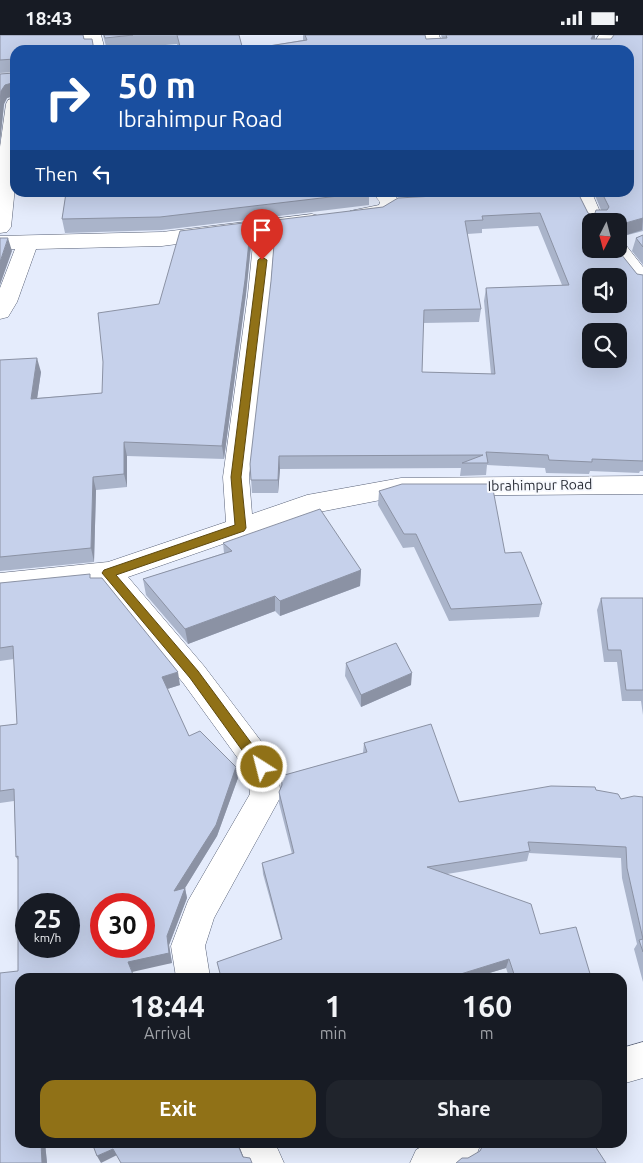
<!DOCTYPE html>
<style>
:root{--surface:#171b24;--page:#20242c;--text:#f1f3f6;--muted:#9ea1a6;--accent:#907117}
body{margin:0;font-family:Ubuntu,sans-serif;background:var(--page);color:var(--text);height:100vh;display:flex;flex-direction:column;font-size:19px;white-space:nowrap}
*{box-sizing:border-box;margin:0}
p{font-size:16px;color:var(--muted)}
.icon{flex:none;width:28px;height:28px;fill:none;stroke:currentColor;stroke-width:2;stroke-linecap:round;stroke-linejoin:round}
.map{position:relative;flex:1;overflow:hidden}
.details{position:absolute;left:15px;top:938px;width:612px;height:175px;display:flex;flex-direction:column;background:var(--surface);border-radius:15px;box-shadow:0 5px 20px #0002}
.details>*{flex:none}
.top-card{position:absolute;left:10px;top:10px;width:624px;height:152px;border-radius:15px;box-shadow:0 5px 20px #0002;background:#1a4fa0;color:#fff;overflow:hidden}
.needle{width:32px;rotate:186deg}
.fabs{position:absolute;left:582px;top:178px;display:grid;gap:10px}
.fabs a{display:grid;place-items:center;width:45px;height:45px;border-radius:10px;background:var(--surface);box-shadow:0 5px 20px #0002;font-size:25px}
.speed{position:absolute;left:15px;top:858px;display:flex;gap:10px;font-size:25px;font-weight:700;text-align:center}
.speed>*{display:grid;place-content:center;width:65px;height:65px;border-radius:50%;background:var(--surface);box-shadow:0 5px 20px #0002;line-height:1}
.speed small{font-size:12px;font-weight:400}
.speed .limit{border:8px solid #d22;background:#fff;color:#111}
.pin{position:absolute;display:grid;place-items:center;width:42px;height:42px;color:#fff;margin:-51px -21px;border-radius:50% 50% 50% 0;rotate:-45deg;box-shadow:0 0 5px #0007}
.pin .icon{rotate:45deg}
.me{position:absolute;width:55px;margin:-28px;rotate:324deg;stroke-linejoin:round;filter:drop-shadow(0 0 4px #0008)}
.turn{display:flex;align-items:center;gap:18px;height:105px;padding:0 25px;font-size:22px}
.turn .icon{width:65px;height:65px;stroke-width:2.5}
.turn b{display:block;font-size:35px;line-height:42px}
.then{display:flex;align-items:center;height:48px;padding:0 25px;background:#0003;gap:10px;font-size:19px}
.eta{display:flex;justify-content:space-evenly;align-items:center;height:85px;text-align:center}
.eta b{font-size:30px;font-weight:600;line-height:35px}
.action{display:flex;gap:10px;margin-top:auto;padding:10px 25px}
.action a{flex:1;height:58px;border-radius:15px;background:var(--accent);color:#fff;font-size:20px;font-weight:600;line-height:58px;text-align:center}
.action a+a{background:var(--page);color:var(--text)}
.status{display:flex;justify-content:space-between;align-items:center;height:35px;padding:0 25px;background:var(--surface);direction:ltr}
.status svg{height:14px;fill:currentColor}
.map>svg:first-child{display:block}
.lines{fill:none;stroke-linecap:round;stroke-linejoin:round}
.minor-casing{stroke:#596278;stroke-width:1}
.minor{fill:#fff;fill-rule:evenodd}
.wall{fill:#aab4ca;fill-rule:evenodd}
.shaded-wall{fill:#8b92a4}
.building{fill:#c6d1eb;stroke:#8b92a4;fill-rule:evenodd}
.route{fill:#907117;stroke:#5e490f}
.labels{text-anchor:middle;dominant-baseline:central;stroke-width:4;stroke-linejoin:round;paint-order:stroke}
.street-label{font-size:14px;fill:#2b2f39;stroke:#f7f9fe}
</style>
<div class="status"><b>18:43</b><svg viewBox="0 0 49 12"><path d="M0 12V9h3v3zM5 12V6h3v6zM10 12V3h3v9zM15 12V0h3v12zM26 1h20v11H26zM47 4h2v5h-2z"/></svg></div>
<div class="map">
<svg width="643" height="1128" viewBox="0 0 643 1128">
<rect width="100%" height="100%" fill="#e5ecfc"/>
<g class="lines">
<defs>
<path id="minor" d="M83 0H101L105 15H87Z
M421 0H439L444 15H426Z
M599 0 643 1V11L611 10 608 15H590Z
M15 63V152L11 192 7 197 0 198V112L6 69 8 65Z
M373 158H393L400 167 395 177C384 185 363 188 350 184L347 180 350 176 379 170 380 167Z
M572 158H592L604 186H591V192L587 190Z
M312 179 319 181 322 185 319 189 275 196 270 259 249 442 252 479 307 460 401 443 643 441V459L401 461 309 479 128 542 204 631 273 722 277 732 281 761 214 883 205 911 210 942H176L171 911 188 866 250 759 247 736 184 649 102 549 0 560V538L108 527 226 487 223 442 248 259 254 199 162 211 36 214 17 267 8 282 0 284V253L15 214 0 215V201L162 197Z
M619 208 625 209 643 232V253L635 251 606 214H619Z
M643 1007V1043L622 1049V1013Z
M238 1108H275L284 1128H246Z
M428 1108H481L476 1121 464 1128H410L416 1115Z"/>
</defs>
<use href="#minor" class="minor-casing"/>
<use href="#minor" class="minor"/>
</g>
<path class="wall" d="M0 0H83L14 61 7 63 4 69 0 108V39L14 38V37L0 38Z
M103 0H239L243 15 303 5V0H425L426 4 442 3 441 0H595V4H611L643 0V196L620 202 591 186 637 239 643 240V436H640L639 438 590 436 589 439 546 438 545 433 487 430 486 440 460 441 461 433 280 434 278 458H252L250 429 383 172 432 161 431 158H578L588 178 594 181 601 175 594 158H629V15H179L177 9 107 15ZM538 191 562 250 486 253 484 266 491 339 422 337 423 288 479 287 481 274 467 199 482 198V194Z
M66 158H369V170L162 195 65 198 62 184Z
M643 200V230L632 216 636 203Z
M252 201 246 259 224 424 127 421V452L96 455 94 527 0 536V325L41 337 37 363 102 358 159 269Z
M379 456 505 518 542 569 539 582 449 586 414 512 403 513 378 470Z
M223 508 361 535 360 551 280 581 275 576 188 609 146 560 143 544 224 518Z
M91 543 180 650 167 654 189 701 238 743 217 801 185 853 187 863 169 910 172 928 20 942V1108H45L47 1128H0L18 936V825L16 822 14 766 0 768V691L17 689 14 624 0 626V548Z
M601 563H643V680L641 666H622L617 627H604L597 575Z
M346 628 411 650 361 672 345 641Z
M364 708 459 767 596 755 621 764 643 762V947L634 914 637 909 622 843 621 823 529 818 527 826 447 839 540 899 591 942H509L506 933 476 942H221L217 927 281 904 263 839 262 828 292 819 279 768V757L282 751 281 741 363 718Z"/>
<path class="shaded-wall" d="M593 0H595V3L591 4Z
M12 48 14 61 7 63 4 69 0 108V67L1 56 5 50Z
M643 183 642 195 620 202 619 205V199L622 189Z
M251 187 252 201 246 259 224 424 222 411Z
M8 203 12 216 0 250V227Z
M37 323 41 337 35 378 31 364Z
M124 407 127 421V452L124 439Z
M279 421 280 434 278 458V445Z
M93 442 96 455 94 527 91 513Z
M361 535 360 551 280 581V566Z
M275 561V576L188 609 185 594Z
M178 637 180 650 164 655 162 642Z
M412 638 411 650 361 672V660Z
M236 732 238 743 217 801 185 853 187 863 169 910 172 928 132 937 128 927 167 901 174 856Z
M509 924 506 933 476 942H451Z
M41 1108H45L47 1128H42Z
M113 1114 117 1120 101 1128 97 1121Z"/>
<path class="building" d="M0 0H83L84 4H92L94 15H15V113H14V50L12 48 5 50 1 56 0 67V39L14 38V24L0 25Z
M104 0H133L105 3Z
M177 0H239L243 15 307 5 305 0H425L426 4 447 3 446 0H593L591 4H611L614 0H643V183L622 189 620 199H619V186H591V214H617L637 239 643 240V426L592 424V427L549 425 548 420 486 417 488 428H462L483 420 279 421 278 445H251L250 429 271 246 276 185 383 172 398 163 435 161V158H578L588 178 594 181 596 175H607L609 172 602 158H629V15H181ZM540 178 569 250 486 253 495 339 422 337 424 275 481 274 465 186 483 185 482 181ZM591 241H619V269H591ZM591 296H619V324H591Z
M66 158H364L160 182 62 184Z
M251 187 245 245 222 411 124 407V439L93 442 91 513 0 522V325L37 323 31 364 102 358 103 327 98 278 159 269 180 196Z
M643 200V212L636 203Z
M0 203H8L0 227Z
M402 449H492L505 518 521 517 542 569 451 574 416 499H404L379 456Z
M320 474 361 535 280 566 275 561 185 594 143 544 232 516 223 508Z
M90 539V543H102L178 637 162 642 189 701 200 696 236 732 216 790 174 856 185 853 167 901 169 918 128 927 134 942H39L38 941 31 942H20V1108H41L42 1128H0V938L18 936V821L16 822 14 754 0 756V691L17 689 13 611 0 613V548ZM26 869H69V911H26ZM101 869H144V911H101Z
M601 563H643V655H626L621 615H608Z
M396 608 412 638 361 660 346 628Z
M431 689 459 767 551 751 595 752 596 755 618 759 621 764 634 761 643 762V917L639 905 643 904 627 833 626 812 528 807 530 816 427 832 531 869 540 899 576 892 591 942H515L509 924 451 942H221L217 927 282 904 262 828 294 818 279 757 282 750 281 741 367 717 364 708Z
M92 1108H237L243 1122 250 1123 252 1128H121L113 1114 97 1121Z
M486 1108H593L606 1128H456L462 1123H468L480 1116 483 1110Z"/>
<path class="route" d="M262 222 267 225 241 442 246 493 244 496 116 540 198 636 266 728 268 732 266 736 262 738 257 736 190 643 102 538 104 535 235 490 231 442 258 225Z"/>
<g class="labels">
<g class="street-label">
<text transform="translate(540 450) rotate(-1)">Ibrahimpur Road</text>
</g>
</g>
</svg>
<div class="fabs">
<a><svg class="needle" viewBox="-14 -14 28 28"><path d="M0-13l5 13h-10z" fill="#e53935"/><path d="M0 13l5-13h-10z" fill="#9ea1a6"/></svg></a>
<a><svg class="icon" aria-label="sound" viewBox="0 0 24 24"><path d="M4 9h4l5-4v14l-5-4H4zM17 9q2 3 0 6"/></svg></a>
<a><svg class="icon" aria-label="search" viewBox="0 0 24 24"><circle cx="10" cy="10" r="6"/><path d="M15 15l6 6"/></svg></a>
</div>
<div class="speed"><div>25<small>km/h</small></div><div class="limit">30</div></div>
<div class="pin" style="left:262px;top:225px;background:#d93025"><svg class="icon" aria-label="arrive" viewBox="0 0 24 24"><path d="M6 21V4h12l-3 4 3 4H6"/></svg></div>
<svg class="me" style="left:262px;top:732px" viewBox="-20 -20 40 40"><circle r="17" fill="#907117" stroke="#fff" stroke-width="3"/><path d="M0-11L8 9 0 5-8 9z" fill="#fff"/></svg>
<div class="top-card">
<div class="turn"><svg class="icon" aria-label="right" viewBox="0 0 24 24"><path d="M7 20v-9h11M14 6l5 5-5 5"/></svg><div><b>50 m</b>Ibrahimpur Road</div></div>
<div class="then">Then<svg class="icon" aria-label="left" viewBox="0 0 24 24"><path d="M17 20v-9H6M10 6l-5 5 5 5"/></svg></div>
</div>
<section class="details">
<div class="eta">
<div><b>18:44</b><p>Arrival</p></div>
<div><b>1</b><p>min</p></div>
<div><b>160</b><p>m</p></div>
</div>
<div class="action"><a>Exit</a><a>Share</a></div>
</section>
</div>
